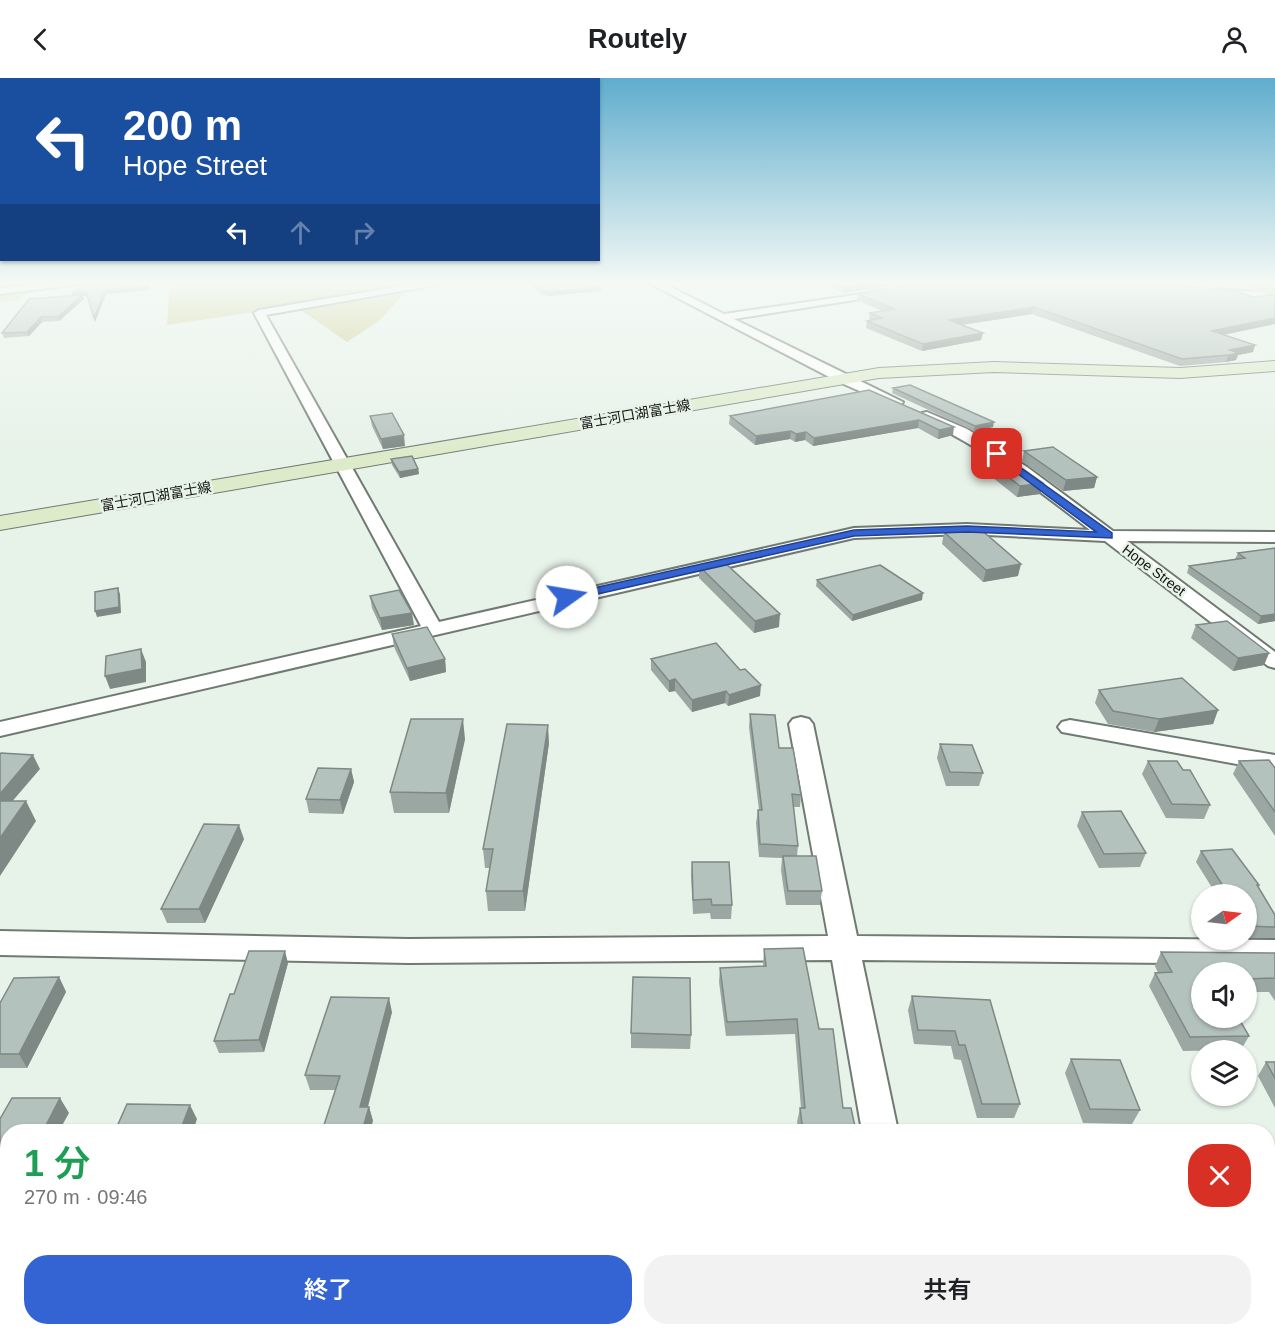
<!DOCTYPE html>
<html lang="ja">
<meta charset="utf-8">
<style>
:root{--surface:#fff;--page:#f2f2f2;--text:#202124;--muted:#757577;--accent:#3464d4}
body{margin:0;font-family:Arial,"Noto Sans JP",sans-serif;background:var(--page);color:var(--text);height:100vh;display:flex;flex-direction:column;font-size:22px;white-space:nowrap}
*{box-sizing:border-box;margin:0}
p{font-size:20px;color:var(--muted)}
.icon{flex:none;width:33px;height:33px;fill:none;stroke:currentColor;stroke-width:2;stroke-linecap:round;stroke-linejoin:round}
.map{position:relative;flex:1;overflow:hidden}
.panel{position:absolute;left:0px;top:1046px;width:1275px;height:212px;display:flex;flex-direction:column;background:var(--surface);border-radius:24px 24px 0 0;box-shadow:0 2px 4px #0004}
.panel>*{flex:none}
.banner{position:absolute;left:0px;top:0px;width:600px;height:183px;box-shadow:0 2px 4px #0004;background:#1a4fa0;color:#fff;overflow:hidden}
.needle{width:39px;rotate:76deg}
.buttons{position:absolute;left:1191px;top:806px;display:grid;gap:12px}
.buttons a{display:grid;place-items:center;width:66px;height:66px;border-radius:50%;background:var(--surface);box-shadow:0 2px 4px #0004;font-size:30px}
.pin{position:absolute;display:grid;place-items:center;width:51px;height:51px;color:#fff;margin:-26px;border-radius:12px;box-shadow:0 3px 9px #0006}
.me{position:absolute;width:66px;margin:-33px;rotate:77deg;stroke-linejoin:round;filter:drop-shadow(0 0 4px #0008)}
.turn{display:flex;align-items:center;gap:21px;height:126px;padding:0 24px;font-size:27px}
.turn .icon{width:78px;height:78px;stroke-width:2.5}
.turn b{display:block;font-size:42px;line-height:51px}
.lanes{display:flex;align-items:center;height:57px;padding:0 24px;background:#0003;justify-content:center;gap:30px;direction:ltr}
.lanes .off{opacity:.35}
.round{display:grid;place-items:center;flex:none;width:63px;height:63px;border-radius:24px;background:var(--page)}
.summary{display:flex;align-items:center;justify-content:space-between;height:102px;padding:0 24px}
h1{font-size:36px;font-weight:600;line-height:45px;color:#1e9e55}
.primary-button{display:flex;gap:12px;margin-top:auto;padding:12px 24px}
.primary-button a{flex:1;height:69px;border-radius:24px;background:var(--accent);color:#fff;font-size:24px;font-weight:600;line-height:69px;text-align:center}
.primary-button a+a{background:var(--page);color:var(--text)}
header{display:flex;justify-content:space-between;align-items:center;height:78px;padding:0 24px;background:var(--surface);font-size:27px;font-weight:600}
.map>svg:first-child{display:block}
.green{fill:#cbc881}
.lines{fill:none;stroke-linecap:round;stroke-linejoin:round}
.minor-casing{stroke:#707a72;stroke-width:4}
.secondary-casing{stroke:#707a72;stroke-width:2}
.trunk-casing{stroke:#d0d0d0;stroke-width:3}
.minor{fill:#fff;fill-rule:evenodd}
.secondary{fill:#ddebca;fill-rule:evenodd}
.trunk{fill:#a4c872;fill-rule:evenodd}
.wall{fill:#9ba7a3}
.shaded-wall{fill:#7e8884}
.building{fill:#b4c2bd;stroke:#7e8884;stroke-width:1.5}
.route{fill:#3464d4;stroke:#22418a;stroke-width:1.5}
.labels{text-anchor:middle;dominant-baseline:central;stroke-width:5;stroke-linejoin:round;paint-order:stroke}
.far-street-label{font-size:14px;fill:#121512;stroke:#e7f2e9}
</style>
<header><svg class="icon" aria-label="back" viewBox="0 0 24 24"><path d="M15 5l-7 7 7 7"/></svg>Routely<svg class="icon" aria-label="person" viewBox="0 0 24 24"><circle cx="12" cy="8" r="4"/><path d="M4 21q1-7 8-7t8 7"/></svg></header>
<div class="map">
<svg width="1275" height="1256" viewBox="0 0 1275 1256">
<rect width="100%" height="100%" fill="#e7f2e9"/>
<path class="green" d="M0 203H40L19 222 0 224Z
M170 203H416L379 243 347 264 295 228 167 247Z"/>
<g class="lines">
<defs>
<path id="minor" d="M64 203H104L0 216V210Z
M432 203H458L266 237 439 544 854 450 967 446 1090 452C1036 410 984 370 922 341V335L927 334 967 351 1027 389 1113 453 1275 454V464L1127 463 1275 574V590L1268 588 1105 463 967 456 854 460 0 658V644L421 548 254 235 259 232Z
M645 203H659L724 236 890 212 891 214 886 217 734 241 903 324 901 327H891L837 303Z
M1216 211 1275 215V221L1212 216 1211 214Z
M801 639 809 641 813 646 857 858 1275 862V886L862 882 898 1053H862L832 882 408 885 0 877V853L408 861 828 858 789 646 793 641Z
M1070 642 1275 677V693L1062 654 1058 649 1062 644Z
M896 1250H936L939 1256H897Z"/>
<path id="secondary" d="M1275 283V293L1180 300 994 294 879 300 0 452V438L879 290 994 284 1180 290Z"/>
<path id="trunk" d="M1237 203H1259L1275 210V220Z"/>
</defs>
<use href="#minor" class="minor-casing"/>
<use href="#secondary" class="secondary-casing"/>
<use href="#trunk" class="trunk-casing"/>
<use href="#minor" class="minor"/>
<use href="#secondary" class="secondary"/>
<use href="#trunk" class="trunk"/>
</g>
<path class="wall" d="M526 203H600V207H597L601 209V213L548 218 541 216Z
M818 203H915L843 215 818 204Z
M934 203 1223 257 1255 267 1253 274 1238 277 1236 282 1226 284 1180 288 1032 236 961 247 983 255 981 262 922 273 866 250 867 243 870 242H869L870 235 882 233 857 222 858 216Z
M1163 203H1196L1195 206Z
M150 212 106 216 95 244 87 218H83L84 221 59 243 42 244 29 258 4 260 2 255 29 221Z
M893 310 993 349 974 353 892 315Z
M869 312 953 357 938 361 918 350 813 368 805 362 795 364 790 361 755 367 729 346 730 338Z
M370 338 405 368 383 371 372 348Z
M1024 373 1097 399 1094 410 1063 413 1022 383Z
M991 376 1043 405 1040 416 1017 419 992 399 994 391 989 387Z
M391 381 418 391 419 396 400 400 392 387Z
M944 454 1018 498 983 504 942 466Z
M1275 470V543L1258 546 1187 495 1189 488 1235 481 1238 475Z
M699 488 779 549 754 555 699 500Z
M817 502 922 522 852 543 816 508Z
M370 518 414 547 382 552 372 530Z
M1196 547 1269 575 1264 587 1233 593 1191 560Z
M392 556 445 581 446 594 410 603 394 569Z
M651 581 760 618 728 628 725 625 692 634 675 613 669 614 651 592Z
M1099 612 1218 632 1213 646 1154 654 1108 646 1095 625Z
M750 636 779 670 801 717 800 729H793L798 768 797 778 822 813 820 827H786L781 792 782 780 759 779 756 745 758 732H759L749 649Z
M465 661 449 735H394L390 714Z
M549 665 525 833H488L486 813 490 790H485L483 771Z
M940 666 983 695 979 708H946L937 680Z
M1148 683 1183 692 1210 727 1204 741 1166 740 1142 696Z
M1239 683 1275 690V758L1233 696Z
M351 691 354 704 343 736 309 735 306 721Z
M1082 734 1146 775 1140 789 1099 790 1077 748Z
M244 761 205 845H167L161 831Z
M1201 773 1259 807 1258 809 1275 849V860H1246V816H1216L1196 784Z
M692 784 732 827 731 841H711L710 835 693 836 691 798Z
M764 871 819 951 843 1030 856 1053H799L797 1044 800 1030H801L795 956 726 958 719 904 720 890 763 888Z
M1161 874 1275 875V923L1269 914H1246V894H1202L1249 958 1241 972 1183 973 1149 908 1155 895H1158L1155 888Z
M288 885 264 974 219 975 214 963Z
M59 899 66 914 27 990H0V925Z
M912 918 990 922 1020 1026 1014 1040H977L961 982 954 981 951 968 914 966 908 932Z
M392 934 368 1029H369L373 1043 335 1012H310L305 997Z
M631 955 691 957 690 971 631 970Z
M1071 981 1140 1032 1132 1046 1083 1045 1065 995Z
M1266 984H1275V1030L1258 998Z"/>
<path class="shaded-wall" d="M148 203 150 212 106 216 95 244 94 240 105 212Z
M593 203H600V207H593Z
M877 203H915L843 215 844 209Z
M601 209V213L548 218V214Z
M86 214 87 218H83L84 221 59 243 58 239 73 219 72 215Z
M1034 229 1032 236 948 249 949 242Z
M41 239 42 244 29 258 27 254Z
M1275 240V246L1209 260 1212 253Z
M983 255 981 262 922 273 923 266Z
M1255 267 1253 274 1238 277 1236 282 1226 284 1230 272Z
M919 342 918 350 813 368 814 360Z
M994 344 993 349 974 353 975 348Z
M954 349 953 357 938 361 939 352Z
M791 353 790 361 755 367 756 358Z
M806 354 805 362 795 364 796 356Z
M404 357 405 368 383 371 381 361Z
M418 391 419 396 400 400 399 394Z
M1097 399 1094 410 1063 413 1066 402Z
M1043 405 1040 416 1017 419 1020 408Z
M1021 486 1018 498 983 504 986 492Z
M118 510 120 516 121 535 97 539 95 533Z
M923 515 922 522 852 543 853 537Z
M412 535 414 547 382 552 380 540Z
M780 536 779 549 754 555 755 543Z
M1275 536V543L1258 546 1261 538Z
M141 571 146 584V604L110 611 105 598Z
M1269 575 1264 587 1233 593 1238 580Z
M445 581 446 594 410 603 407 590Z
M675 601V613L669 614V603Z
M761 607 760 618 728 628 729 617Z
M726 613 725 625 692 634V622Z
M1218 632 1213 646 1154 654 1159 641Z
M463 641 465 661 449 735 446 715Z
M548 647 549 665 525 833 523 813Z
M33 677 40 691 4 733 0 726V716Z
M351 691 354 704 343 736 340 722Z
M26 723 36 743 0 798V760Z
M239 747 244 761 205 845 199 831Z
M285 873 288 885 264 974 259 962Z
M59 899 66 914 27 990 19 976Z
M389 920 392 934 364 1043 360 1029Z
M60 1020 69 1035 59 1053H43Z
M190 1027 197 1041 193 1053H180Z
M369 1029 373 1043 370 1053H362Z
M8 1120V1154L0 1168V1134Z"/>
<path class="building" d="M86 203H148L149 208 105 212 94 240 86 214 72 215 84 208 83 204Z
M530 203H593L601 209 548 214 541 213Z
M832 203H877L844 209Z
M934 203H1130L1236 213 1252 219 1275 217V240L1212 253 1255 267 1230 272 1239 275 1229 277 1182 281 1034 229 949 242 983 255 923 266 867 243 882 240 870 235 894 231 858 216Z
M82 217 58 239H41L27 254 2 255 29 221Z
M910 307 994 344 975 348 893 310Z
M869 312 954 349 939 352 919 342 814 360 806 354 796 356 791 353 756 358 730 338Z
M392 335 404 357 381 361 370 338Z
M1053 369 1097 399 1066 402 1024 373Z
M1000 375 1043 405 1020 408 994 388 1006 387 991 376Z
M412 378 418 391 399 394 391 381Z
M978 449 1021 486 986 492 944 454Z
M1275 470V536L1261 538 1189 488 1245 480 1238 475Z
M723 483 780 536 755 543 699 488Z
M880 487 923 515 853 537 817 502Z
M118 510 119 529 95 533V514Z
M399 512 412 535 380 540 370 518Z
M1227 543 1269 575 1238 580 1196 547Z
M427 549 445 581 407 590 392 556Z
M716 565 740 592 745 591 761 607 729 617 726 613 692 622 675 601 669 603 651 581Z
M141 571 142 591 105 598 106 578Z
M1182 600 1218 632 1159 641 1113 633 1099 612Z
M750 636 775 637 779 670H793L801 717 792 716 798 768 760 766 758 732H762Z
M411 641H463L446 715 390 714Z
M507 646 548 647 523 813H486L493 771H483Z
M940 666 972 667 983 695 950 694Z
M1 675 33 677 0 716V677Z
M1269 682 1275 690V734L1239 683Z
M1148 683H1177L1183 692H1190L1210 727 1172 726Z
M318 690 351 691 340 722 306 721Z
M0 723H26L0 760Z
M1121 733 1146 775 1104 776 1082 734Z
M204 746 239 747 199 831H161Z
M1232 771 1259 807H1257L1275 837V849L1249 848 1246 845V816H1228L1201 773Z
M783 778H816L822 813H788Z
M692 784H729L732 827H712L711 821 693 822Z
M803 870 819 951H833L843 1030H851L856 1053H803L800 1030H805L797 941 727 944 720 890 766 888 764 871Z
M249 873H285L259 962 214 963 230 916H234Z
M1161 874 1275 875V900L1246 901V894H1202V939H1238L1249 958 1190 959 1155 895 1172 894Z
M59 899 19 976H0V925L14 900Z
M633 899 690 900 691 957 631 955Z
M912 918 990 922 1020 1026H982L965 967H959L955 953 918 952Z
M331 919 389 920 360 1029H369L362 1053H322L340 998 305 997Z
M1071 981 1120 982 1140 1032 1090 1031Z
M1266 984H1275V1000Z
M12 1020H60L43 1053H8V1120L0 1134V1041Z
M127 1026 190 1027 180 1053H115Z"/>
<linearGradient id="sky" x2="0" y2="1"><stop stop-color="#5fadcd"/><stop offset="0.54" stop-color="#f4f9f5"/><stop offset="1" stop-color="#f4f9f5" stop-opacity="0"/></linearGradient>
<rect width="1275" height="379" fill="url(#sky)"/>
<path class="route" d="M994 375H1000L1112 455V460L967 454 854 458 567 523 561 519 567 516 854 452 967 448 1096 454 994 378Z"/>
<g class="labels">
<g class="far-street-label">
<text transform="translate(635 336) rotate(-10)">富士河口湖富士線</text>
<text transform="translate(156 418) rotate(-10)">富士河口湖富士線</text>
<text transform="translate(1154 492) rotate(37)">Hope Street</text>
</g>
</g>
</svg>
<div class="buttons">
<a><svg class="needle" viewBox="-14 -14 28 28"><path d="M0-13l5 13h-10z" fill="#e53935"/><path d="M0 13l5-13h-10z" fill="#757577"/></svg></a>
<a><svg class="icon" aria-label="sound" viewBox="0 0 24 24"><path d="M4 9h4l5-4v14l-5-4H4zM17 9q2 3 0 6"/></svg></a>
<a><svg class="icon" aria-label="layers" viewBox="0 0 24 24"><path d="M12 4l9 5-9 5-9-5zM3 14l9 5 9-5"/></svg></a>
</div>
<div class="pin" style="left:997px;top:376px;background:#d93025"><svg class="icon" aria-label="arrive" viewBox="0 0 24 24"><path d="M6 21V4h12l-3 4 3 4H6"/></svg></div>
<svg class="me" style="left:567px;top:519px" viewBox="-20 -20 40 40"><circle r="19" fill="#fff"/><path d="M0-13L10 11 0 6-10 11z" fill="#3464d4"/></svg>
<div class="banner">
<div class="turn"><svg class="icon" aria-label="left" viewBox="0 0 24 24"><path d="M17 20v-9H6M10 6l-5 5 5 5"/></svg><div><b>200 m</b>Hope Street</div></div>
<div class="lanes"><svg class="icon" aria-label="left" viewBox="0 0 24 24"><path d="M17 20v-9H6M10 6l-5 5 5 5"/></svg><svg class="icon off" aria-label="ahead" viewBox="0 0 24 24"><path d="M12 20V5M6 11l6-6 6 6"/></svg><svg class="icon off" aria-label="right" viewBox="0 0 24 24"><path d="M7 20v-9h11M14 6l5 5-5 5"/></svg></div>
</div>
<section class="panel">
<div class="summary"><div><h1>1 分</h1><p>270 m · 09:46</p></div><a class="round" style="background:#d93025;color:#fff"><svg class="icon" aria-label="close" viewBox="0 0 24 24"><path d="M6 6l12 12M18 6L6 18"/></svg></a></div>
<div class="primary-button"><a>終了</a><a>共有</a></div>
</section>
</div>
